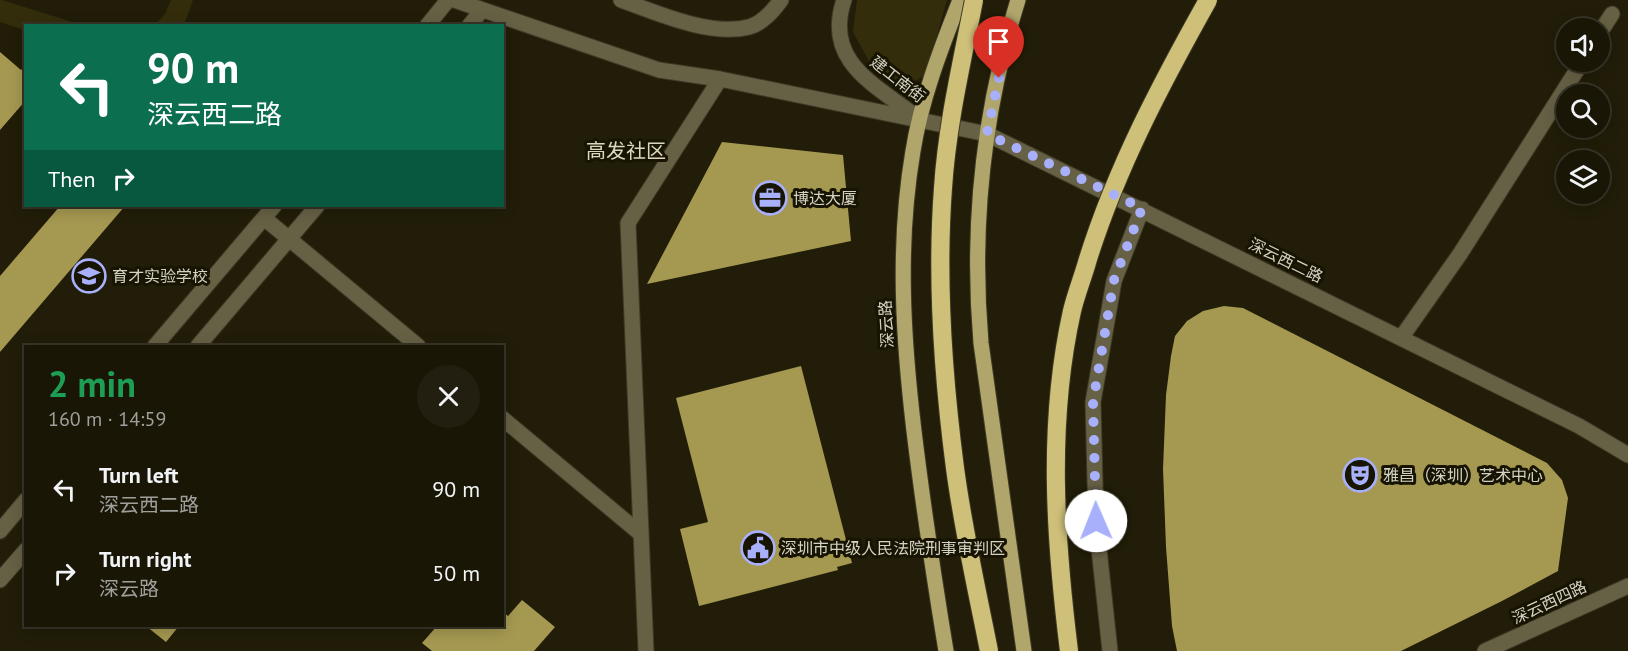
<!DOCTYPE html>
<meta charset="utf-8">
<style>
:root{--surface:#191606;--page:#221f10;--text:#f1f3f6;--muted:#9f9f9b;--line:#373528}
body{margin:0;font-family:"PT Sans","Noto Sans SC",sans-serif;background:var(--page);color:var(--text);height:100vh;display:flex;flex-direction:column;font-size:22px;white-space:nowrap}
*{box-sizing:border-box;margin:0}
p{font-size:20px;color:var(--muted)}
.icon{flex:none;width:33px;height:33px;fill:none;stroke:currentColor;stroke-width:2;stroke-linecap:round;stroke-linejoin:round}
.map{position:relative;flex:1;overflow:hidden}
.panel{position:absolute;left:24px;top:345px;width:480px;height:282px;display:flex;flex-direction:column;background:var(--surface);border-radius:0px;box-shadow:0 3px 15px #0003,0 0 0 2px var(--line)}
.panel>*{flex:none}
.hud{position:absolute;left:24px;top:24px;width:480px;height:183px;border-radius:0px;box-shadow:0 3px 15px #0003,0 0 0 2px var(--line);background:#0b6e4f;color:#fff;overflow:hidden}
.tools{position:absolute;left:1556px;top:18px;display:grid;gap:12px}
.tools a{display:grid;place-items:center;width:54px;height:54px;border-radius:50%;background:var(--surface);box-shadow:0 3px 15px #0003,0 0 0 2px var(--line);font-size:30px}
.pin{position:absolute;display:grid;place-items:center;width:51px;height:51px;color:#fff;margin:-62px -26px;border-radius:50% 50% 50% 0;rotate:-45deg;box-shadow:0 0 6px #0007}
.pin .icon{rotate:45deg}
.me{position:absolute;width:66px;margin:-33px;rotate:359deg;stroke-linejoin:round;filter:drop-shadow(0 0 4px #0008)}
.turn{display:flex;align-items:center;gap:21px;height:126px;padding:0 24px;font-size:27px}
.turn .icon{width:78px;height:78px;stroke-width:2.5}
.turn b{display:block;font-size:42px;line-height:51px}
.then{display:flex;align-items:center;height:57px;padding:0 24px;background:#0003;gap:12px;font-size:22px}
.round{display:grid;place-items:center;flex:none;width:63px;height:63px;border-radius:32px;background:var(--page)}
.summary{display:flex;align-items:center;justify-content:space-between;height:102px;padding:0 24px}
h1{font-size:36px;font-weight:700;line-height:45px;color:#1e9e55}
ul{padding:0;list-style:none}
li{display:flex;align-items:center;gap:18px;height:84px;padding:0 24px}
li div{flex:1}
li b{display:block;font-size:22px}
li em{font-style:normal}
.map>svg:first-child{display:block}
.green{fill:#332d0c}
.building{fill:#a59851}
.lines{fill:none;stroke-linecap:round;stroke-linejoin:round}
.minor-casing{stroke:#3e3a26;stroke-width:17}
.major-casing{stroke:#3e3a26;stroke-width:17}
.minor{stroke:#666145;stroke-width:15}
.major{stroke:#b0a56a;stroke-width:15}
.highway-bridge-casing{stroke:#3e3a26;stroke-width:20;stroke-linecap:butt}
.highway-bridge{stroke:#cec079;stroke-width:18}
.route{stroke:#a8b0fc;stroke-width:10;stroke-dasharray:0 18}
.labels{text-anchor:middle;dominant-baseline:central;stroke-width:6;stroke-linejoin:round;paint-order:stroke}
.street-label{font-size:16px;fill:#d4d2c5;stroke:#181402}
.poi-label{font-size:16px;fill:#d4d2c5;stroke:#181402;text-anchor:start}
.quarter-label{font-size:20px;fill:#dbd7bc;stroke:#181402}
</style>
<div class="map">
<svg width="1628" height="651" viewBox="0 0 1628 651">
<rect width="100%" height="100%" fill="#211d08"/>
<path class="green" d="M0 0H2L82 25 26 26 25 30 0 22Z
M171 0H193L184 25H155L165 14Z
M857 0H947L926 75 903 87 871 65 853 32Z"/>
<path class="building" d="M0 52 21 70 26 65V100L0 130Z
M722 142 843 155 851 241 647 284Z
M60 206H125L0 352V276Z
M1224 306 1243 308 1547 463 1562 480 1568 498 1558 571 1502 601 1401 651H1177L1172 626 1166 547 1163 469 1166 395 1171 356 1175 336 1187 321 1203 311Z
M801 366 852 563 837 567 838 570 699 606 680 529 708 522 676 398Z
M522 600 555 627 534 651H432L422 643 437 626H502V611L508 616Z
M146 626H179L166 642Z"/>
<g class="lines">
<defs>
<path id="minor" d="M454 0 659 70 720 79 987 134 1579 426 1628 455
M621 0C657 13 711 37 749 27 763 23 773 11 781 0
M844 0C823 62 876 85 918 118
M427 26 448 0
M469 26 482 10
M1599 34 1612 14
M264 218 418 346
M1401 338 1460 254 1582 62
M155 346 274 206
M198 346 317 206
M502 418 641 534
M0 531 26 500
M0 580 26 550
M646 651 628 223 720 79
M1110 651 1096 521 1093 402 1114 281 1142 209
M1485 651 1628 586"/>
<path id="major" d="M1018 0C983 112 971 227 981 343L1024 651
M946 651C934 578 923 505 914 431 903 338 897 245 913 151 921 100 941 48 960 0"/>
</defs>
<use href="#minor" class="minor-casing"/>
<use href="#major" class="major-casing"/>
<use href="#minor" class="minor"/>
<use href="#major" class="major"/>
<defs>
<path id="highway-bridge" d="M974 0C962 62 947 125 943 188 936 281 943 376 955 468 963 529 977 590 989 651
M1069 651C1055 538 1047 423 1072 311 1076 294 1083 277 1088 259 1117 167 1161 84 1208 0"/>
</defs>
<use href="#highway-bridge" class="highway-bridge-casing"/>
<use href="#highway-bridge" class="highway-bridge"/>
</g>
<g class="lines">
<path class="route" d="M999 78 987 134 1142 208 1114 280 1093 402 1096 521"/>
</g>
<defs>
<symbol id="office-ring" viewBox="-11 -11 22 22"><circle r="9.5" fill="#181402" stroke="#a8b0fc" stroke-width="1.5"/><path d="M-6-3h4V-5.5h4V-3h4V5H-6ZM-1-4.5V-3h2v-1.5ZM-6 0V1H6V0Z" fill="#a8b0fc"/></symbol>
<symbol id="school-ring" viewBox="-11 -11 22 22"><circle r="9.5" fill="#181402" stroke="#a8b0fc" stroke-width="1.5"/><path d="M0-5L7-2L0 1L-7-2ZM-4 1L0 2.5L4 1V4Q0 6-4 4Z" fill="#a8b0fc"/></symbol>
<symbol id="theatre-ring" viewBox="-11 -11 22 22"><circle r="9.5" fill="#181402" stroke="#a8b0fc" stroke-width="1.5"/><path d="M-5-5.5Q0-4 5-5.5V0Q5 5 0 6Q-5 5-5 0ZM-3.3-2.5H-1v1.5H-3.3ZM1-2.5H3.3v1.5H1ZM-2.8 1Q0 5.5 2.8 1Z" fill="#a8b0fc"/></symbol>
<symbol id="civic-ring" viewBox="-11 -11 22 22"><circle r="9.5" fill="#181402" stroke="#a8b0fc" stroke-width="1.5"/><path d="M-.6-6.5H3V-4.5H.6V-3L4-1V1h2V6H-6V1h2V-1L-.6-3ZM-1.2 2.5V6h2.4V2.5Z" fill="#a8b0fc"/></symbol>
</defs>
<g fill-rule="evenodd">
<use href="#office-ring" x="751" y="179" width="38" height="38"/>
<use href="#school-ring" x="70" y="257" width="38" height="38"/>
<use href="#theatre-ring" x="1341" y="456" width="38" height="38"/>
<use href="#civic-ring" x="739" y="529" width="38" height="38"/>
</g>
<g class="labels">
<g class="street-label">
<text transform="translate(898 79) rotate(38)">建工南街</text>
<text transform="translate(1286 260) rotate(26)">深云西二路</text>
<text transform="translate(886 324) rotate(-93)">深云路</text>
<text transform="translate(1549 602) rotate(-25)">深云西四路</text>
</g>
<g class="poi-label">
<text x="793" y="198">博达大厦</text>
<text x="112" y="276">育才实验学校</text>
<text x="1383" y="475">雅昌（深圳）艺术中心</text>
<text x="781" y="548">深圳市中级人民法院刑事审判区</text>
</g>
<g class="quarter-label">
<text x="626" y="151">高发社区</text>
</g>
</g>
</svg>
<div class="tools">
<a><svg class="icon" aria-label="sound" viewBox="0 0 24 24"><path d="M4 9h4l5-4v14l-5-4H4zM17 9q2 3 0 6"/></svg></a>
<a><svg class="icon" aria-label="search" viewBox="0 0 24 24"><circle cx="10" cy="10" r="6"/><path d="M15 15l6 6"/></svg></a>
<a><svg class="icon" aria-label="layers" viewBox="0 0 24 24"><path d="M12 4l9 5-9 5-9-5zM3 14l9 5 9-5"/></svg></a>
</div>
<div class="pin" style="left:999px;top:78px;background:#d93025"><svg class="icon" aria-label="arrive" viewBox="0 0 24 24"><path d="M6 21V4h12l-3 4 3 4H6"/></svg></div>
<svg class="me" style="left:1096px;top:521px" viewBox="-20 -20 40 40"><circle r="19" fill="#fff"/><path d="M0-13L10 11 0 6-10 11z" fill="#a8b0fc"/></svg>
<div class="hud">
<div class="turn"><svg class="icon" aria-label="left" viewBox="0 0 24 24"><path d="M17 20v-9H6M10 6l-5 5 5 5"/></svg><div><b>90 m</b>深云西二路</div></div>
<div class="then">Then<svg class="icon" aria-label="right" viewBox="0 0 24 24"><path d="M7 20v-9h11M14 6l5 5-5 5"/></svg></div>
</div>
<section class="panel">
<div class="summary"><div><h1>2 min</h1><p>160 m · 14:59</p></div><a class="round"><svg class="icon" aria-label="close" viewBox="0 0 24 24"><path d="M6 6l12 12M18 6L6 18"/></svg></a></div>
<ul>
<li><svg class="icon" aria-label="left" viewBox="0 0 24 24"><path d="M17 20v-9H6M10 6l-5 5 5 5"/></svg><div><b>Turn left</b><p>深云西二路</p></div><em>90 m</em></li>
<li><svg class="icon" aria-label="right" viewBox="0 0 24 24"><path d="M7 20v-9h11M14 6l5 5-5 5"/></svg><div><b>Turn right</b><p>深云路</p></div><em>50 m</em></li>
</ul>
</section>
</div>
